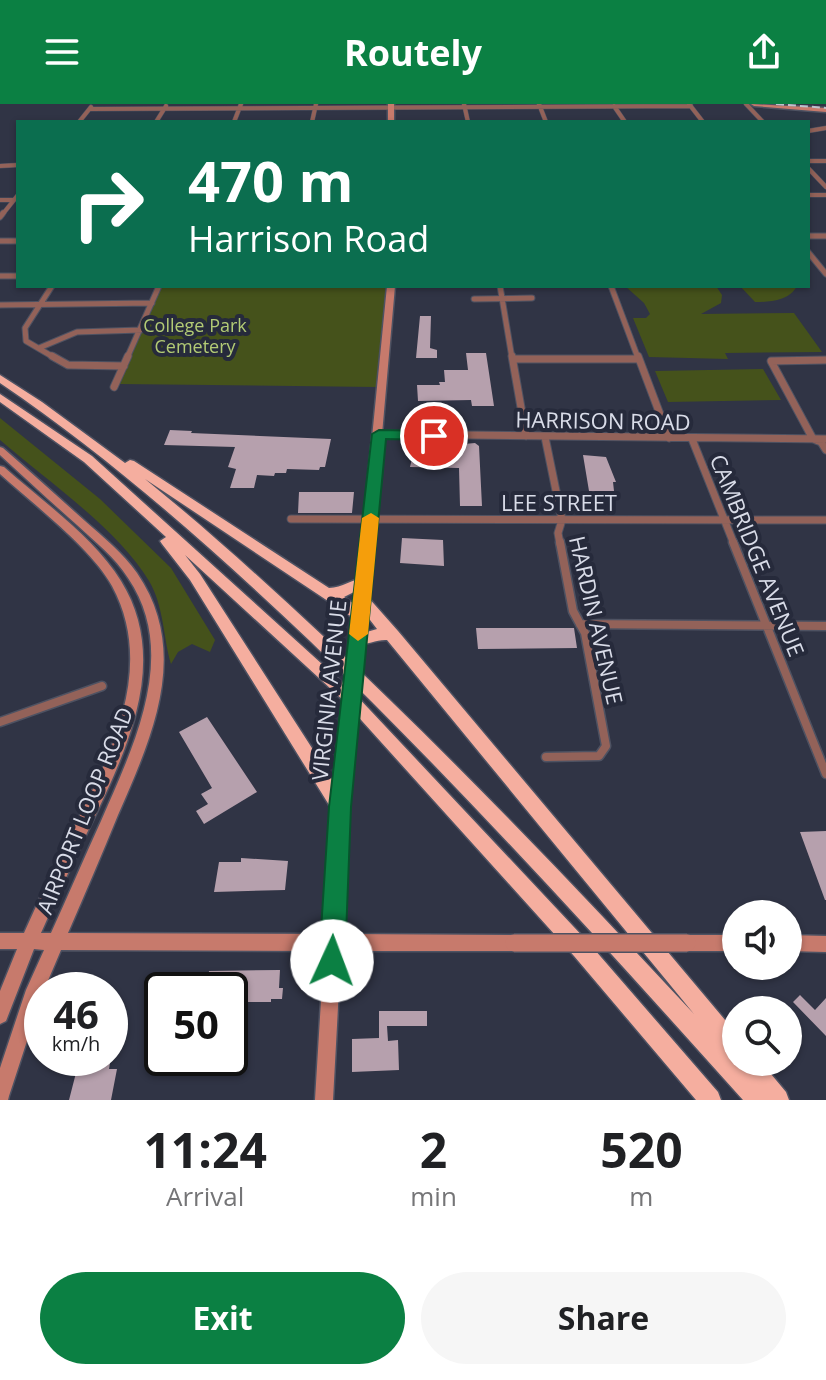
<!DOCTYPE html>
<style>
:root{--surface:#fff;--page:#f6f6f6;--text:#202124;--muted:#757577;--accent:#0b8043}
body{margin:0;font-family:"Open Sans",sans-serif;background:var(--page);color:var(--text);height:100vh;display:flex;flex-direction:column;font-size:30px;white-space:nowrap}
*{box-sizing:border-box;margin:0}
p{font-size:26px;color:var(--muted)}
.icon{flex:none;width:44px;height:44px;fill:none;stroke:currentColor;stroke-width:2;stroke-linecap:round;stroke-linejoin:round}
.map{position:relative;height:996px;overflow:hidden}
.panel{display:flex;flex-direction:column;background:var(--surface);flex:1}
.panel>*{flex:none}
.top-card{position:absolute;left:16px;top:16px;width:794px;height:168px;border-radius:0px;box-shadow:0 2px 6px #0004;background:#0b6e4f;color:#fff;overflow:hidden}
.fabs{position:absolute;left:722px;top:796px;display:grid;gap:16px}
.fabs a{display:grid;place-items:center;width:80px;height:80px;border-radius:50%;background:var(--surface);box-shadow:0 2px 6px #0004;font-size:40px}
.speed{position:absolute;left:24px;top:868px;display:flex;gap:16px;font-size:40px;font-weight:700;text-align:center}
.speed>*{display:grid;place-content:center;width:104px;height:104px;border-radius:50%;background:var(--surface);box-shadow:0 2px 6px #0004;line-height:1}
.speed small{font-size:20px;font-weight:400}
.speed .limit{border:4px solid #111;border-radius:12px;background:#fff;color:#111}
.pin{position:absolute;display:grid;place-items:center;width:68px;height:68px;color:#fff;margin:-34px;border:4px solid #fff;border-radius:50%;box-shadow:0 2px 8px #0007}
.me{position:absolute;width:88px;margin:-44px;rotate:2deg;stroke-linejoin:round;filter:drop-shadow(0 0 6px #0008)}
.turn{display:flex;align-items:center;gap:28px;height:168px;padding:0 40px;font-size:36px}
.turn .icon{width:104px;height:104px;stroke-width:2.5}
.turn b{display:block;font-size:56px;line-height:68px}
.eta{display:flex;justify-content:space-evenly;align-items:center;height:136px;text-align:center}
.eta b{font-size:48px;font-weight:700;line-height:56px}
.primary-button{display:flex;gap:16px;margin-top:auto;padding:16px 40px}
.primary-button a{flex:1;height:92px;border-radius:48px;background:var(--accent);color:#fff;font-size:32px;font-weight:700;line-height:92px;text-align:center}
.primary-button a+a{background:var(--page);color:var(--text)}
header{display:flex;justify-content:space-between;align-items:center;height:104px;padding:0 40px;background:var(--accent);color:#fff;font-size:36px;font-weight:700}
.map>svg:first-child{display:block}
.green{fill:#45521b}
.building{fill:#b6a0ad}
.lines{fill:none;stroke-linecap:round;stroke-linejoin:round}
.street-far3-casing{stroke:#4e5262;stroke-width:5}
.street-far2-casing{stroke:#4e5262;stroke-width:7}
.street-far1-casing{stroke:#4e5262;stroke-width:9}
.street-casing{stroke:#4e5262;stroke-width:11}
.secondary-casing{stroke:#4e5262;stroke-width:3}
.highway-casing{stroke:#4e5262;stroke-width:3}
.street-far3{stroke:#936259;stroke-width:4}
.street-far2{stroke:#936259;stroke-width:5}
.street-far1{stroke:#936259;stroke-width:7}
.street{stroke:#936259;stroke-width:8}
.secondary{fill:#c77a6c;fill-rule:evenodd}
.highway{fill:#f5ae9f;fill-rule:evenodd}
.rail{stroke:#bdc1cd;stroke-width:2;stroke-dasharray:8 4;stroke-linecap:butt}
.secondary-bridge-far1-casing{stroke:#4e5262;stroke-width:16;stroke-linecap:butt}
.secondary-bridge-casing{stroke:#4e5262;stroke-width:20;stroke-linecap:butt}
.secondary-bridge-far1{stroke:#c77a6c;stroke-width:13}
.secondary-bridge{stroke:#c77a6c;stroke-width:17}
.route{fill:#0b8043;stroke:#07532c;stroke-width:2}
.slow{fill:#f59e0b}
.labels{text-anchor:middle;dominant-baseline:central;stroke-width:8;stroke-linejoin:round;paint-order:stroke}
.far-park-label{font-size:18px;fill:#b3cb75;stroke:#262a3b}
.street-label{font-size:22px;fill:#d9dce8;stroke:#262a3b}
</style>
<header><svg class="icon" aria-label="menu" viewBox="0 0 24 24"><path d="M4 6h16M4 12h16M4 18h16"/></svg>Routely<svg class="icon" aria-label="share" viewBox="0 0 24 24"><path d="M12 15V3M7 8l5-5 5 5M5 13v7h14v-7"/></svg></header>
<div class="map">
<svg width="826" height="996" viewBox="0 0 826 996">
<rect width="100%" height="100%" fill="#303445"/>
<path class="green" d="M162 182H386L376 283 119 280Z
M625 182H716L722 191 721 199 701 210 794 209 822 248 725 249 728 255 649 253 633 214H646L650 210 644 199Z
M740 182H797C789 197 770 198 755 198Z
M763 265 781 296 668 298 655 267Z
M0 314 100 395 171 464 215 536 210 548 192 540 178 548 171 560C163 533 164 502 149 477 119 426 45 375 0 336Z"/>
<path class="building" d="M420 212H431L430 244 437 246V254H416Z
M466 249H486L494 302H472L471 296 418 297 417 281H440L439 278H445L444 266H468Z
M170 326 192 327 191 329 331 335 325 363H320L319 366 287 365 286 369H275L274 372 257 371 254 384H230L236 365 228 363 235 343 164 341Z
M416 338H442V342L475 339 479 342 482 402H460L459 364 410 363Z
M583 351 606 353 616 378H613L615 396H593L590 393Z
M299 388H354L352 409H298Z
M402 434 443 436 444 462 400 459Z
M476 524H574L577 544 478 545Z
M207 613 257 688 204 720 196 707 208 700 201 690 212 684 179 628Z
M826 727V796H825L800 728Z
M241 754 288 757 285 786 214 788 219 758H241Z
M280 866 279 884H283L282 895H271V898H230V886H206L209 867Z
M800 891 815 906 826 894V932L793 898Z
M379 907H427V922H387L388 937 398 936 399 966 352 968V935L379 934Z
M84 959H110L109 965H117L111 996H69L77 965H82Z"/>
<g class="lines">
<defs>
<path id="street-far3" d="M464 0 468 18
M539 0 546 18
M689 0 703 18
M746 0 763 18
M614 2 625 18
M90 5 691 2
M79 18 91 3
M156 18 166 2
M234 18 241 0
M312 18 316 0
M808 27 826 24
M808 57H826
M0 62 18 61
M808 64 826 83
M808 91H826
M0 96H14
M2 111 18 91"/>
<path id="street-far2" d="M0 113 3 109
M808 132H826
M0 137H18
M808 148 826 170
M0 172H18
M52 182 25 224 26 237 55 254
M500 182 512 254
M611 182 638 254
M474 195 532 194
M0 201 152 199
M39 244 77 228 141 226
M127 254 159 182"/>
<path id="street-far1" d="M52 252 68 261 124 262
M512 252 526 332
M638 252 669 334
M513 255H639
M826 256 771 257 813 335 821 338 826 346
M114 283 128 252
M379 330 826 335
M545 333 562 416 558 429 560 440
M692 335 734 440
M291 415 826 416"/>
<path id="street" d="M733 438 826 670
M580 520 826 522
M0 618 102 582
M546 653 599 652 606 642 585 529 573 507 560 438"/>
<path id="secondary" d="M388 0H394V18H388Z
M751 0 826 4V8L754 2Z
M387 182H395L364 536 362 539H354L352 536Z
M0 343 3 344C31 368 58 393 85 417 103 433 123 449 137 469 191 548 152 633 118 711 102 750 85 790 68 829L325 830 333 703 341 627 343 623 348 621 353 623 355 627 347 703 341 830 514 831 520 833 522 839 520 845 514 847H341L333 996H315L324 847 61 846 44 886H42V891L9 992 8 996H0V964L26 886 44 846 34 845 6 917 0 920V887L17 845H0V829H24C39 795 55 762 71 729 109 654 157 565 112 482 91 444 33 400 0 370V362L4 363C42 397 94 433 121 477 172 559 124 652 87 729 71 762 56 795 41 829H51C68 792 84 754 101 717 133 643 180 550 128 474 115 453 95 438 77 421 51 398 26 375 0 351Z
M687 831H736V847H687L681 845 679 839 681 833Z
M788 831 826 832V848L788 847Z"/>
<path id="highway" d="M0 271 42 298 125 359 130 356 134 357 329 484C344 484 355 472 368 475L370 478 368 481 344 493 361 505 355 496 362 491 367 492 398 527 736 929V958H761L786 988 789 996H743C603 840 462 684 311 538 213 445 112 355 0 279ZM145 375 355 515 360 516 367 512 377 525 353 532 351 536 353 540C363 543 376 535 387 536L694 910C574 781 452 653 323 532 265 478 207 425 145 375Z
M0 290 92 352 354 589 588 838 718 988 721 996H696L574 852 344 597 185 451 200 470 346 697 349 703 346 709 340 711 334 709 190 476 162 440 160 437 166 433 84 358 0 298Z"/>
</defs>
<use href="#street-far3" class="street-far3-casing"/>
<use href="#street-far2" class="street-far2-casing"/>
<use href="#street-far1" class="street-far1-casing"/>
<use href="#street" class="street-casing"/>
<use href="#secondary" class="secondary-casing"/>
<use href="#highway" class="highway-casing"/>
<use href="#street-far3" class="street-far3"/>
<use href="#street-far2" class="street-far2"/>
<use href="#street-far1" class="street-far1"/>
<use href="#street" class="street"/>
<use href="#secondary" class="secondary"/>
<use href="#highway" class="highway"/>
<path class="rail" d="M776 0 826 4"/>
<defs>
<path id="secondary-bridge-far1" d="M348 627 358 536"/>
<path id="secondary-bridge" d="M514 839H687"/>
</defs>
<use href="#secondary-bridge-far1" class="secondary-bridge-far1-casing"/>
<use href="#secondary-bridge" class="secondary-bridge-casing"/>
<use href="#secondary-bridge-far1" class="secondary-bridge-far1"/>
<use href="#secondary-bridge" class="secondary-bridge"/>
</g>
<path class="route" d="M379 326 434 327 441 332 434 336 386 335 351 703 345 857 341 866 332 870 323 866 319 857 329 703 372 330Z"/>
<path class="slow" d="M371 409 379 414 368 530 358 537 349 530 362 414Z"/>
<g class="labels">
<g class="far-park-label">
<text x="195" y="221">College Park<tspan x="195" dy="21">Cemetery</tspan></text>
</g>
<g class="street-label">
<text transform="translate(603 316) rotate(1)">HARRISON ROAD</text>
<text x="559" y="398">LEE STREET</text>
<text transform="translate(758 451) rotate(68)">CAMBRIDGE AVENUE</text>
<text transform="translate(597 516) rotate(77)">HARDIN AVENUE</text>
<text transform="translate(328 586) rotate(-84)">VIRGINIA AVENUE</text>
<text transform="translate(84 706) rotate(-68)">AIRPORT LOOP ROAD</text>
</g>
</g>
</svg>
<div class="fabs">
<a><svg class="icon" aria-label="sound" viewBox="0 0 24 24"><path d="M4 9h4l5-4v14l-5-4H4zM17 9q2 3 0 6"/></svg></a>
<a><svg class="icon" aria-label="search" viewBox="0 0 24 24"><circle cx="10" cy="10" r="6"/><path d="M15 15l6 6"/></svg></a>
</div>
<div class="speed"><div>46<small>km/h</small></div><div class="limit">50</div></div>
<div class="pin" style="left:434px;top:332px;background:#d93025"><svg class="icon" aria-label="arrive" viewBox="0 0 24 24"><path d="M6 21V4h12l-3 4 3 4H6"/></svg></div>
<svg class="me" style="left:332px;top:857px" viewBox="-20 -20 40 40"><circle r="19" fill="#fff"/><path d="M0-13L10 11 0 6-10 11z" fill="#0b8043"/></svg>
<div class="top-card">
<div class="turn"><svg class="icon" aria-label="right" viewBox="0 0 24 24"><path d="M7 20v-9h11M14 6l5 5-5 5"/></svg><div><b>470 m</b>Harrison Road</div></div>
</div>
</div>
<section class="panel">
<div class="eta">
<div><b>11:24</b><p>Arrival</p></div>
<div><b>2</b><p>min</p></div>
<div><b>520</b><p>m</p></div>
</div>
<div class="primary-button"><a>Exit</a><a>Share</a></div>
</section>
